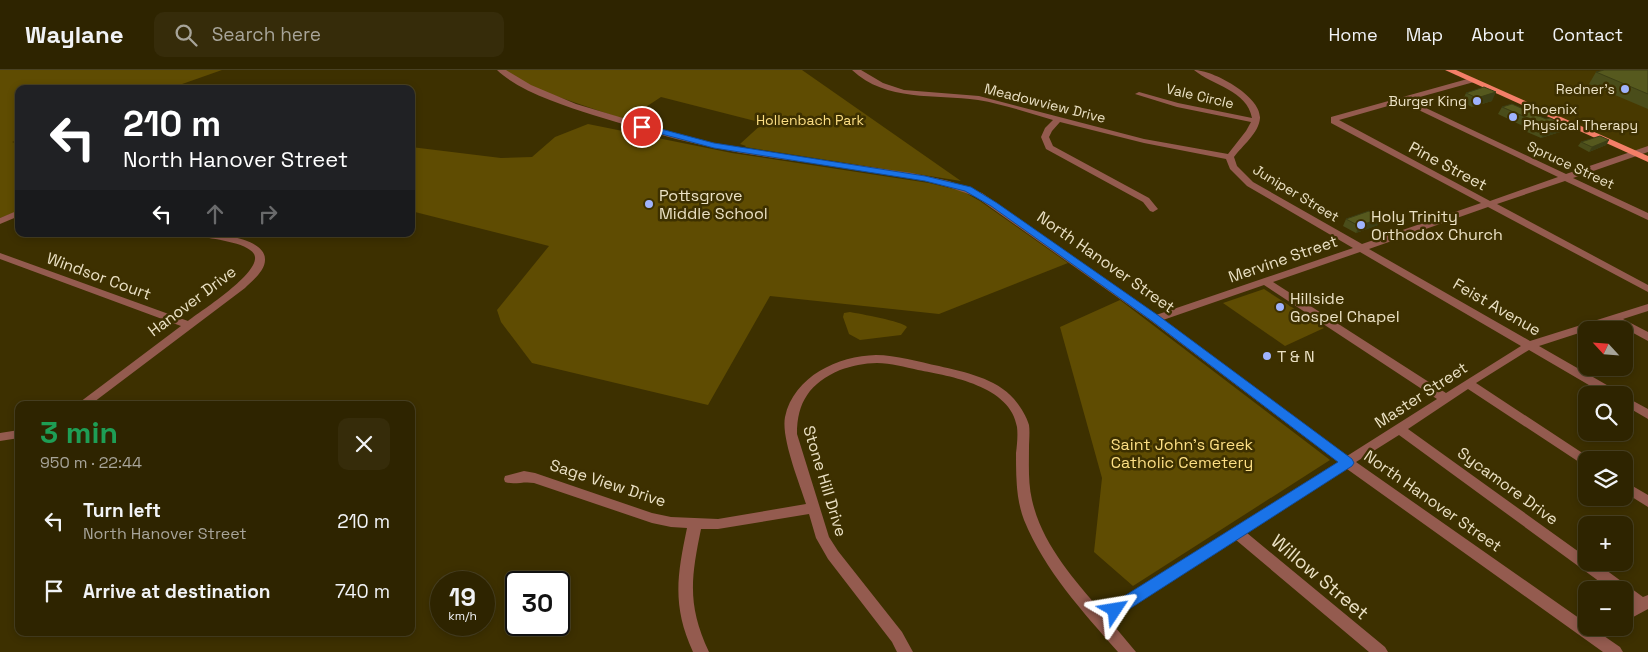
<!DOCTYPE html>
<meta charset="utf-8">
<style>
:root{--surface:#2e2400;--page:#362c0a;--text:#f1f3f6;--muted:#a7a499;--line:#494122}
body{margin:0;font-family:"Space Grotesk",sans-serif;background:var(--page);color:var(--text);height:100vh;display:flex;flex-direction:column;font-size:19px;white-space:nowrap}
*{box-sizing:border-box;margin:0}
p{font-size:16px;color:var(--muted)}
.icon{flex:none;width:28px;height:28px;fill:none;stroke:currentColor;stroke-width:2;stroke-linecap:round;stroke-linejoin:round}
.map{position:relative;flex:1;overflow:hidden}
.drawer{position:absolute;left:15px;top:331px;width:400px;height:235px;display:flex;flex-direction:column;background:var(--surface);border-radius:10px;box-shadow:0 2px 8px #0003,0 0 0 1px var(--line)}
.drawer>*{flex:none}
.guide{position:absolute;left:15px;top:15px;width:400px;height:152px;border-radius:10px;box-shadow:0 2px 8px #0003,0 0 0 1px var(--line);background:#202124;color:#fff;overflow:hidden}
.needle{width:32px;rotate:296deg}
.controls{position:absolute;left:1578px;top:251px;display:grid;gap:10px}
.controls a{display:grid;place-items:center;width:55px;height:55px;border-radius:10px;background:var(--surface);box-shadow:0 2px 8px #0003,0 0 0 1px var(--line);font-size:25px}
.speed{position:absolute;left:430px;top:501px;display:flex;gap:10px;font-size:25px;font-weight:700;text-align:center}
.speed>*{display:grid;place-content:center;width:65px;height:65px;border-radius:50%;background:var(--surface);box-shadow:0 2px 8px #0003,0 0 0 1px var(--line);line-height:1}
.speed small{font-size:12px;font-weight:400}
.speed .limit{border:2px solid #111;border-radius:8px;background:#fff;color:#111}
.pin{position:absolute;display:grid;place-items:center;width:42px;height:42px;color:#fff;margin:-21px;border:2px solid #fff;border-radius:50%;box-shadow:0 1px 5px #0007}
.me{position:absolute;width:55px;margin:-28px;rotate:57deg;stroke-linejoin:round;filter:drop-shadow(0 0 4px #0008)}
.turn{display:flex;align-items:center;gap:18px;height:105px;padding:0 25px;font-size:22px}
.turn .icon{width:65px;height:65px;stroke-width:2.5}
.turn b{display:block;font-size:35px;line-height:42px}
.lanes{display:flex;align-items:center;height:48px;padding:0 25px;background:#0003;justify-content:center;gap:25px;direction:ltr}
.lanes .off{opacity:.35}
.round{display:grid;place-items:center;flex:none;width:52px;height:52px;border-radius:10px;background:var(--page)}
.headline{display:flex;align-items:center;justify-content:space-between;height:85px;padding:0 25px}
h1{font-size:30px;font-weight:700;line-height:38px;color:#1e9e55}
ul{padding:0;list-style:none}
li{display:flex;align-items:center;gap:15px;height:70px;padding:0 25px}
li div{flex:1}
li b{display:block;font-size:19px}
li em{font-style:normal}
header{display:flex;align-items:center;gap:30px;box-sizing:border-box;height:70px;padding:0 25px;background:var(--surface);border-bottom:1px solid var(--line)}
header strong{font-size:24px}
nav{display:flex;gap:28px;margin-inline-start:auto;font-size:18px}
.search{width:350px;height:45px;background:var(--page);display:flex;align-items:center;gap:12px;box-sizing:border-box;padding:0 18px;border-radius:10px;color:var(--muted);font-size:19px}
.map>svg:first-child{display:block}
.built{fill:#483900}
.green{fill:#5f4c02}
.lines{fill:none;stroke-linecap:round;stroke-linejoin:round}
.minor{fill:#945b4f;fill-rule:evenodd}
.major{fill:#f47f68;fill-rule:evenodd}
.wall{fill:#4a4d1a}
.shaded-wall{fill:#3c3e15}
.building{fill:#56591e;stroke:#3c3e15}
.route{fill:#1a73e8;stroke:#114b97}
.poi-dot{fill:#9fb3fd;stroke:#3d3000;stroke-width:2}
.labels{text-anchor:middle;dominant-baseline:central;stroke-width:5;stroke-linejoin:round;paint-order:stroke}
.far-poi-label{font-size:14px;fill:#ebe1c4;stroke:#3d3000;text-anchor:end}
.far-street-label{font-size:14px;fill:#ebe1c4;stroke:#3d3000}
.far-park-label{font-size:14px;fill:#fddf84;stroke:#3d3000}
.street-label{font-size:16px;fill:#ebe1c4;stroke:#3d3000}
.poi-label{font-size:16px;fill:#ebe1c4;stroke:#3d3000;text-anchor:start}
.park-label{font-size:16px;fill:#fddf84;stroke:#3d3000}
.near-street-label{font-size:19px;fill:#ebe1c4;stroke:#3d3000}
</style>
<header>
<strong>Waylane</strong>
<div class="search"><svg class="icon" aria-label="search" viewBox="0 0 24 24"><circle cx="10" cy="10" r="6"/><path d="M15 15l6 6"/></svg>Search here</div>
<nav><a>Home</a><a>Map</a><a>About</a><a>Contact</a></nav>
</header>
<div class="map">
<svg width="1648" height="582" viewBox="0 0 1648 582">
<rect width="100%" height="100%" fill="#3d3000"/>
<path class="built" d="M1453 0 1648 1V79L1636 83Z"/>
<path class="green" d="M0 0H222L168 19H19V70L12 72 19 74V141L0 148Z
M504 0H802L961 111 745 77 746 76 740 74 763 53 661 27 626 50 538 20Z
M588 54 732 83 929 113 962 121 980 131 1068 193 939 244 770 226 708 335 532 293 501 252 497 240 549 176 411 141V77L501 88 532 87 555 67Z
M1264 219 1324 258 1285 276 1223 233Z
M1120 230 1330 390 1133 516 1094 482 1102 408 1060 257Z
M850 242C860 244 902 251 907 257L901 265 860 270 849 264 843 247 844 243Z"/>
<g class="lines">
<path class="minor" d="M497 0H506L531 15 576 34 693 69 746 79 912 103 949 111 982 123 1156 245 1353 178 1247 116 1230 99 1226 89 1144 73 1060 52 1052 61 1049 67 1053 76 1149 128 1158 139 1153 142 1150 141 1143 132 1046 79 1041 67 1045 58 1053 50C1028 43 1003 34 978 30 935 24 886 32 852 0H861L883 13 904 20 979 26 1144 69 1228 84 1246 61 1251 52 1177 37 1135 24 1139 22 1178 33 1252 48C1247 20 1213 16 1194 0 1213 0 1261 26 1260 48 1259 63 1242 76 1234 87L1237 96 1253 112 1362 174 1481 133 1331 53V47L1471 8 1475 10 1474 12 1409 30 1566 104 1648 76V82L1573 108 1648 143V150L1565 111 1497 134 1648 215V222L1488 137 1369 179 1530 271 1648 234V241L1623 249 1648 262V271L1613 252 1539 276 1619 322 1621 325H1606L1529 280 1476 313 1590 388 1592 390H1586V396L1582 394 1468 319 1408 359 1586 487V492H1595L1643 527 1648 525V539L1624 552V538L1631 534 1624 529V520H1611L1399 365 1356 392 1586 553V558H1611L1609 563 1604 566 1620 577 1623 582H1603L1347 399 1247 463 1385 577 1388 582H1369L1236 470 1110 551 1136 582H1118C1083 542 1045 501 1024 450 1016 429 1016 406 1016 383 1017 375 1018 365 1017 357 1011 316 950 306 918 300 905 297 891 293 877 293 864 293 852 296 840 300 810 313 797 332 797 364L829 467 838 481 902 562 913 582H897L892 572 828 489 816 468 809 444 718 459H701C691 508 687 535 709 582H693C672 536 677 506 687 458L671 457 652 453 534 413C524 411 514 415 505 412L504 409 505 406 524 401 535 403 652 443 671 447 718 449 806 434C799 412 781 368 785 347 794 306 838 286 876 285 896 285 919 292 939 296 964 302 996 308 1014 329 1020 336 1026 345 1029 355 1030 362 1029 371 1029 378 1029 395 1028 413 1032 430 1042 474 1073 508 1101 541L1338 392 1151 251 976 127C911 100 831 97 761 86 704 78 648 62 593 45 563 35 520 22 497 0ZM1402 32 1558 107 1490 131 1339 50ZM1360 182 1521 276 1446 323 1273 212ZM1264 215 1437 329 1347 386 1163 250Z
M19 140V146L0 154V148Z
M197 164C213 163 266 167 265 190 265 201 252 211 245 218L90 335H76L181 256 0 189V183L188 251C201 241 264 201 254 184 247 172 211 169 199 166Z
M1624 326 1648 339V349L1624 335Z
M19 360V368L0 371V363Z
M1624 411 1648 425V437L1624 422Z"/>
<path class="major" d="M1445 0H1456L1648 86V92Z"/>
</g>
<path class="wall" d="M1648 0V39L1589 14 1596 2Z
M1466 23 1492 31 1472 37 1462 32Z
M1502 37 1560 62 1541 68 1527 62 1529 59 1498 44Z
M1609 70 1606 75 1589 82 1578 76 1581 72Z
M1346 149 1378 155 1356 163 1343 156Z"/>
<path class="shaded-wall" d="M1496 22 1492 31 1472 37 1477 28Z
M1564 54 1560 62 1541 68 1546 61Z
M1609 70 1606 75 1589 82 1592 77Z
M1381 148 1378 155 1356 163 1359 156Z"/>
<path class="building" d="M1604 0H1648V24L1596 2Z
M1484 17 1496 22 1477 28 1466 23Z
M1512 34 1546 49 1550 48 1564 54 1546 61 1531 54 1537 52 1502 37Z
M1600 66 1609 70 1592 77 1581 72Z
M1369 141 1381 148 1359 156 1346 149Z"/>
<path class="route" d="M642 54 714 73 925 106 971 117 997 133 1159 246 1352 389 1354 393 1352 396 1120 545 1115 546 1110 545 1107 540 1110 535 1338 392 1152 251 991 136 965 121 925 111 714 78 639 58 637 57Z"/>
<g class="poi-dot">
<circle cx="1625" cy="19" r="5"/>
<circle cx="1477" cy="31" r="5"/>
<circle cx="1513" cy="47" r="5"/>
<circle cx="649" cy="134" r="5"/>
<circle cx="1361" cy="155" r="5"/>
<circle cx="1280" cy="237" r="5"/>
<circle cx="1267" cy="286" r="5"/>
</g>
<g class="labels">
<g class="far-poi-label">
<text x="1615" y="19">Redner's</text>
<text x="1467" y="31">Burger King</text>
<text x="1523" y="39" text-anchor="start">Phoenix<tspan x="1523" dy="16">Physical Therapy</tspan></text>
</g>
<g class="far-street-label">
<text transform="translate(1200 26) rotate(13)">Vale Circle</text>
<text transform="translate(1045 33) rotate(14)">Meadowview Drive</text>
<text transform="translate(1571 95) rotate(25)">Spruce Street</text>
<text transform="translate(1296 123) rotate(31)">Juniper Street</text>
</g>
<g class="far-park-label">
<text x="810" y="50">Hollenbach Park</text>
</g>
<g class="street-label">
<text transform="translate(1448 96) rotate(28)">Pine Street</text>
<text transform="translate(1283 189) rotate(-19)">Mervine Street</text>
<text transform="translate(1106 192) rotate(35)">North Hanover Street</text>
<text transform="translate(99 206) rotate(20)">Windsor Court</text>
<text transform="translate(192 231) rotate(-37)">Hanover Drive</text>
<text transform="translate(1497 237) rotate(30)">Feist Avenue</text>
<text transform="translate(1421 325) rotate(-33)">Master Street</text>
<text transform="translate(825 411) rotate(73)">Stone Hill Drive</text>
<text transform="translate(608 413) rotate(18)">Sage View Drive</text>
<text transform="translate(1508 416) rotate(36)">Sycamore Drive</text>
<text transform="translate(1433 431) rotate(35)">North Hanover Street</text>
</g>
<g class="poi-label">
<text x="659" y="125">Pottsgrove<tspan x="659" dy="18">Middle School</tspan></text>
<text x="1371" y="146">Holy Trinity<tspan x="1371" dy="18">Orthodox Church</tspan></text>
<text x="1290" y="228">Hillside<tspan x="1290" dy="18">Gospel Chapel</tspan></text>
<text x="1277" y="286">T &amp; N</text>
</g>
<g class="park-label">
<text x="1182" y="374">Saint John's Greek<tspan x="1182" dy="18">Catholic Cemetery</tspan></text>
</g>
<g class="near-street-label">
<text transform="translate(1320 507) rotate(40)">Willow Street</text>
</g>
</g>
</svg>
<div class="controls">
<a><svg class="needle" viewBox="-14 -14 28 28"><path d="M0-13l5 13h-10z" fill="#e53935"/><path d="M0 13l5-13h-10z" fill="#a7a499"/></svg></a>
<a><svg class="icon" aria-label="search" viewBox="0 0 24 24"><circle cx="10" cy="10" r="6"/><path d="M15 15l6 6"/></svg></a>
<a><svg class="icon" aria-label="layers" viewBox="0 0 24 24"><path d="M12 4l9 5-9 5-9-5zM3 14l9 5 9-5"/></svg></a>
<a>+</a>
<a>−</a>
</div>
<div class="speed"><div>19<small>km/h</small></div><div class="limit">30</div></div>
<div class="pin" style="left:642px;top:57px;background:#d93025"><svg class="icon" aria-label="arrive" viewBox="0 0 24 24"><path d="M6 21V4h12l-3 4 3 4H6"/></svg></div>
<svg class="me" style="left:1115px;top:540px" viewBox="-20 -20 40 40"><path d="M0-17L14 15 0 8-14 15z" fill="#1a73e8" stroke="#fff" stroke-width="4"/></svg>
<div class="guide">
<div class="turn"><svg class="icon" aria-label="left" viewBox="0 0 24 24"><path d="M17 20v-9H6M10 6l-5 5 5 5"/></svg><div><b>210 m</b>North Hanover Street</div></div>
<div class="lanes"><svg class="icon" aria-label="left" viewBox="0 0 24 24"><path d="M17 20v-9H6M10 6l-5 5 5 5"/></svg><svg class="icon off" aria-label="ahead" viewBox="0 0 24 24"><path d="M12 20V5M6 11l6-6 6 6"/></svg><svg class="icon off" aria-label="right" viewBox="0 0 24 24"><path d="M7 20v-9h11M14 6l5 5-5 5"/></svg></div>
</div>
<section class="drawer">
<div class="headline"><div><h1>3 min</h1><p>950 m · 22:44</p></div><a class="round"><svg class="icon" aria-label="close" viewBox="0 0 24 24"><path d="M6 6l12 12M18 6L6 18"/></svg></a></div>
<ul>
<li><svg class="icon" aria-label="left" viewBox="0 0 24 24"><path d="M17 20v-9H6M10 6l-5 5 5 5"/></svg><div><b>Turn left</b><p>North Hanover Street</p></div><em>210 m</em></li>
<li><svg class="icon" aria-label="arrive" viewBox="0 0 24 24"><path d="M6 21V4h12l-3 4 3 4H6"/></svg><div><b>Arrive at destination</b></div><em>740 m</em></li>
</ul>
</section>
</div>
